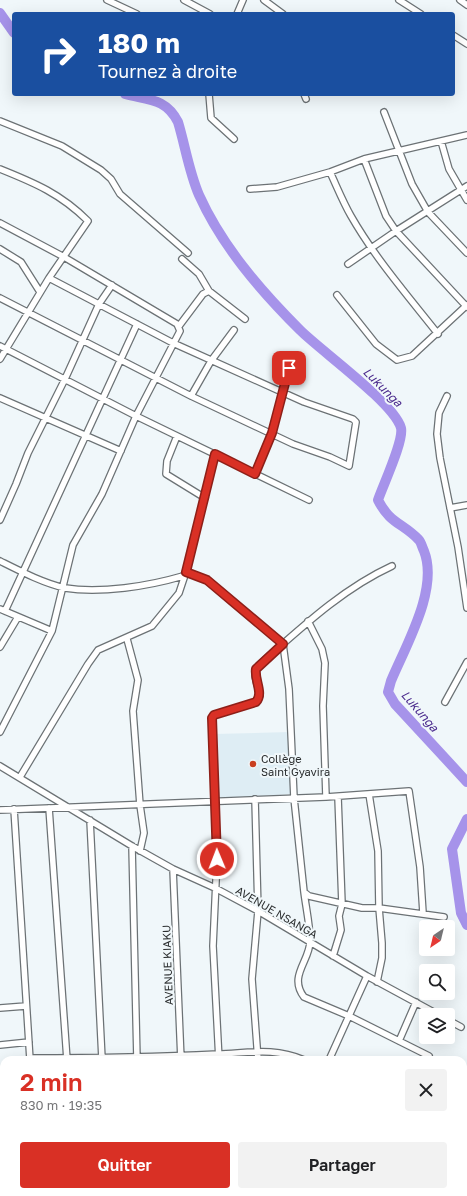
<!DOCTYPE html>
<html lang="fr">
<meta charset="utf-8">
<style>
:root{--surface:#fff;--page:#f2f2f2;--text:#202124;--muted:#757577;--accent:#d93025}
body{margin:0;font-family:"Golos Text",sans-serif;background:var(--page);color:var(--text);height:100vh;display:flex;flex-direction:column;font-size:15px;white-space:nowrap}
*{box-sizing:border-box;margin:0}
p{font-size:13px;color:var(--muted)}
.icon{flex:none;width:22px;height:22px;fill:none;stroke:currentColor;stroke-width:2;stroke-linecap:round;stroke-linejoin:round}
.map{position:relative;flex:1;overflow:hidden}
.drawer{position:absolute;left:0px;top:1056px;width:467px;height:140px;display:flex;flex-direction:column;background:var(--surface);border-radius:12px 12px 0 0;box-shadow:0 4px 16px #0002}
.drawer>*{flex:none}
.guide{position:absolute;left:12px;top:12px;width:443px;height:84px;border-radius:4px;box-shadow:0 4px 16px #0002;background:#1a4fa0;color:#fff;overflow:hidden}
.needle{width:26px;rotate:215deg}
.buttons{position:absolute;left:419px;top:920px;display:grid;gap:8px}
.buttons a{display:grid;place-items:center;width:36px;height:36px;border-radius:4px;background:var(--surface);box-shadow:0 4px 16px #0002;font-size:20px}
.pin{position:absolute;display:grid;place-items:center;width:34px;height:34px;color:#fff;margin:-17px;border-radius:8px;box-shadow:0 2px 6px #0006}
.me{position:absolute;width:44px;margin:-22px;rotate:359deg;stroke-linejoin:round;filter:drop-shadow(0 0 3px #0008)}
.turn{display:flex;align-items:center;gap:14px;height:84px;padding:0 20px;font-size:18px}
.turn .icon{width:52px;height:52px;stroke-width:2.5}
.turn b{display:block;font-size:28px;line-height:34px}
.round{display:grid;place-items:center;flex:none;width:42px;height:42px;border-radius:4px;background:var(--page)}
.summary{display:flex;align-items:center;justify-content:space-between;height:68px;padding:0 20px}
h1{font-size:24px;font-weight:600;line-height:30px;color:var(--accent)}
.primary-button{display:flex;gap:8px;margin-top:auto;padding:8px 20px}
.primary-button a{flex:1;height:46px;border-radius:4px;background:var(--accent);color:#fff;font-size:16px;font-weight:600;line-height:46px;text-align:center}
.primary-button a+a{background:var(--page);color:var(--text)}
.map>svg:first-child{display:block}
.built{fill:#deedf4}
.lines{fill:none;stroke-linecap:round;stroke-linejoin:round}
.river{stroke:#a693ea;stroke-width:10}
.minor-casing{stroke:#6c7275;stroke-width:8}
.minor{stroke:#fff;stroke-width:5.5}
.route-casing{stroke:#8d1f18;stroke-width:10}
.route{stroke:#d93025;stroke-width:7}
.poi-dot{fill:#c93f20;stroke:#f0f7fa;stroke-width:1.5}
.labels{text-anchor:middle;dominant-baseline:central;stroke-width:4;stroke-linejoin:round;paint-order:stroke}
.poi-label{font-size:11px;fill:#2c2f30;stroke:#f0f7fa;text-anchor:start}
.street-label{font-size:11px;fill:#2c2f30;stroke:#f0f7fa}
.water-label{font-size:12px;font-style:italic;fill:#4a298c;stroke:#f0f7fa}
</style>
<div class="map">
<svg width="467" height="1196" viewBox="0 0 467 1196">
<rect width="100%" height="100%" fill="#f0f7fa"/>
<path class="built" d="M289 732 292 794 218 799 214 734Z"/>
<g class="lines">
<path class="river" d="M0 13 14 33
M125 94C148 100 166 98 178 122 185 145 189 172 199 195 222 246 260 290 300 330 321 351 394 403 401 428 404 441 383 485 378 500 390 524 403 523 419 540 421 542 422 547 424 551 439 589 406 645 391 681L388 692 395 704 467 782
M467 819 452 849 461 913 467 925
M463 1076 467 1074
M344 1196 345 1192"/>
<defs>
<path id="minor" d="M107 0 137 14
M184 0 210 14
M264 0 283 14
M399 0 421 14
M460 0 467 5
M237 14 243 0
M453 35 467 44
M209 94 211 118 234 139
M304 94 306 99
M384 112 412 184 428 212 467 253
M0 121 62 146 101 170 111 179 120 194 188 253
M441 141 449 169 467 200
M364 159 386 216 396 231 467 307
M0 169C35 183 61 194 88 221L49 278 0 359
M330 172C337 187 343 202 351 216 375 258 408 296 438 334
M250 189 277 187 330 172 364 159 467 135
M0 223 64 257 177 324 180 331 136 416 102 494 73 545 52 631 0 732
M0 249 21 262 40 292
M182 259 199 274 209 291 245 319
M348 264 396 231 467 186
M337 295 376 344 397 360 412 356 467 305
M0 298 191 396 293 444 330 457 349 466 356 422 353 419 304 402 173 343 49 278
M179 326 203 294 209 291
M0 346 136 416 309 500
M191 396 211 361 234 330
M447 396 439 413 437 434 440 458 458 547 467 608
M0 398 121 451
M177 436 167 461 166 474 205 498
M255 474 272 433 289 368
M450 508 467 505
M0 520 16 484 28 453 65 379 99 304 112 285
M0 561C20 571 43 583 65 588 100 594 149 586 183 576L185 573
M186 572 207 580 283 644 289 689 294 798 304 892 309 896 362 908H379L444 917
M0 609 52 631
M5 611 137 324
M308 621 322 649 325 663 323 706 326 797
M127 639 138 680 133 711 140 805 144 833 140 851
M0 647 18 617
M445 702 467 662
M0 766 132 846 173 869 215 888 258 911 367 976 439 1015
M20 777 88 664 98 650 152 626 179 593 186 572 215 454
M369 794 378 851 379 908 382 943V958L377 982
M255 799 258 911 252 979 258 1060
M49 808 67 1060
M14 809 30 1060
M0 810 326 797 409 791 420 867 423 913
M90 820 102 1059
M132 846 137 1060
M173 869 181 1060
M304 892C306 908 310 925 310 941 310 961 288 976 304 997L349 1016 429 1056
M333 956 341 930 339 916 342 904 338 797
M0 1008 26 1006
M448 1020 461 1027
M399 1041 416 1002
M0 1045 29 1042
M30 1058C93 1058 155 1057 218 1054 249 1053 274 1047 304 1060
M219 1060 213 946 217 859 212 718 214 715 256 702 260 695C258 684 251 674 259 665 301 628 342 589 392 566
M329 1060 367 976
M0 1082H4
M140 1192V1196
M185 1192V1196
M227 1192V1196
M267 1192V1196
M307 1196V1192
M390 1196V1192
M462 1196 467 1188"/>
</defs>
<use href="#minor" class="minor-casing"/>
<use href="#minor" class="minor"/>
</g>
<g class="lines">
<defs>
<path id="route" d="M217 859 212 718 214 715 256 702C264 693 254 680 256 669L283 644 207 580 186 572 215 454 255 474 272 433 289 368"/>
</defs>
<use href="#route" class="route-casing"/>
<use href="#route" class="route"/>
</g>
<circle class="poi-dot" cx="253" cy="764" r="4"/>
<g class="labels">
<g class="poi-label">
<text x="261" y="758">Collège<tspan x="261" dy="13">Saint Gyavira</tspan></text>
</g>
<g class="street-label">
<text transform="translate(277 912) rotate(30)">AVENUE NSANGA</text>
<text transform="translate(167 965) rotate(-92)">AVENUE KIAKU</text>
</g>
<g class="water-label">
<text transform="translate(383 387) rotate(45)">Lukunga</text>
<text transform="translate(420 711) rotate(49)">Lukunga</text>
</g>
</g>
</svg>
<div class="buttons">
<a><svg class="needle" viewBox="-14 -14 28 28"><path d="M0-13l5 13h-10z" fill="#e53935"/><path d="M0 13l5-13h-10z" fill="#757577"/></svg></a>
<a><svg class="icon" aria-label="search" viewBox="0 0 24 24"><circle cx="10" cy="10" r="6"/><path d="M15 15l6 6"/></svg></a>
<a><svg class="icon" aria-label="layers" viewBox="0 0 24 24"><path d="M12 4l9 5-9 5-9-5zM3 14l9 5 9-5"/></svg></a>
</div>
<div class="pin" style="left:289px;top:368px;background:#d93025"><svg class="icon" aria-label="arrive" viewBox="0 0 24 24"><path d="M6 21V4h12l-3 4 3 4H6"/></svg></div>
<svg class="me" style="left:217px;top:859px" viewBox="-20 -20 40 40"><circle r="17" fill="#d93025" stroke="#fff" stroke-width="3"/><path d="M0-11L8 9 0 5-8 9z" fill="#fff"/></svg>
<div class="guide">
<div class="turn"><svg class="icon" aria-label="right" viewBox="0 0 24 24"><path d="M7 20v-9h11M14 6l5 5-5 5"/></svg><div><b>180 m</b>Tournez à droite</div></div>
</div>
<section class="drawer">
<div class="summary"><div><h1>2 min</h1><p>830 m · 19:35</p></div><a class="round"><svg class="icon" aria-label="close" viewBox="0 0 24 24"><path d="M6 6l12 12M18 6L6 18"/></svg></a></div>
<div class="primary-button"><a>Quitter</a><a>Partager</a></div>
</section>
</div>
